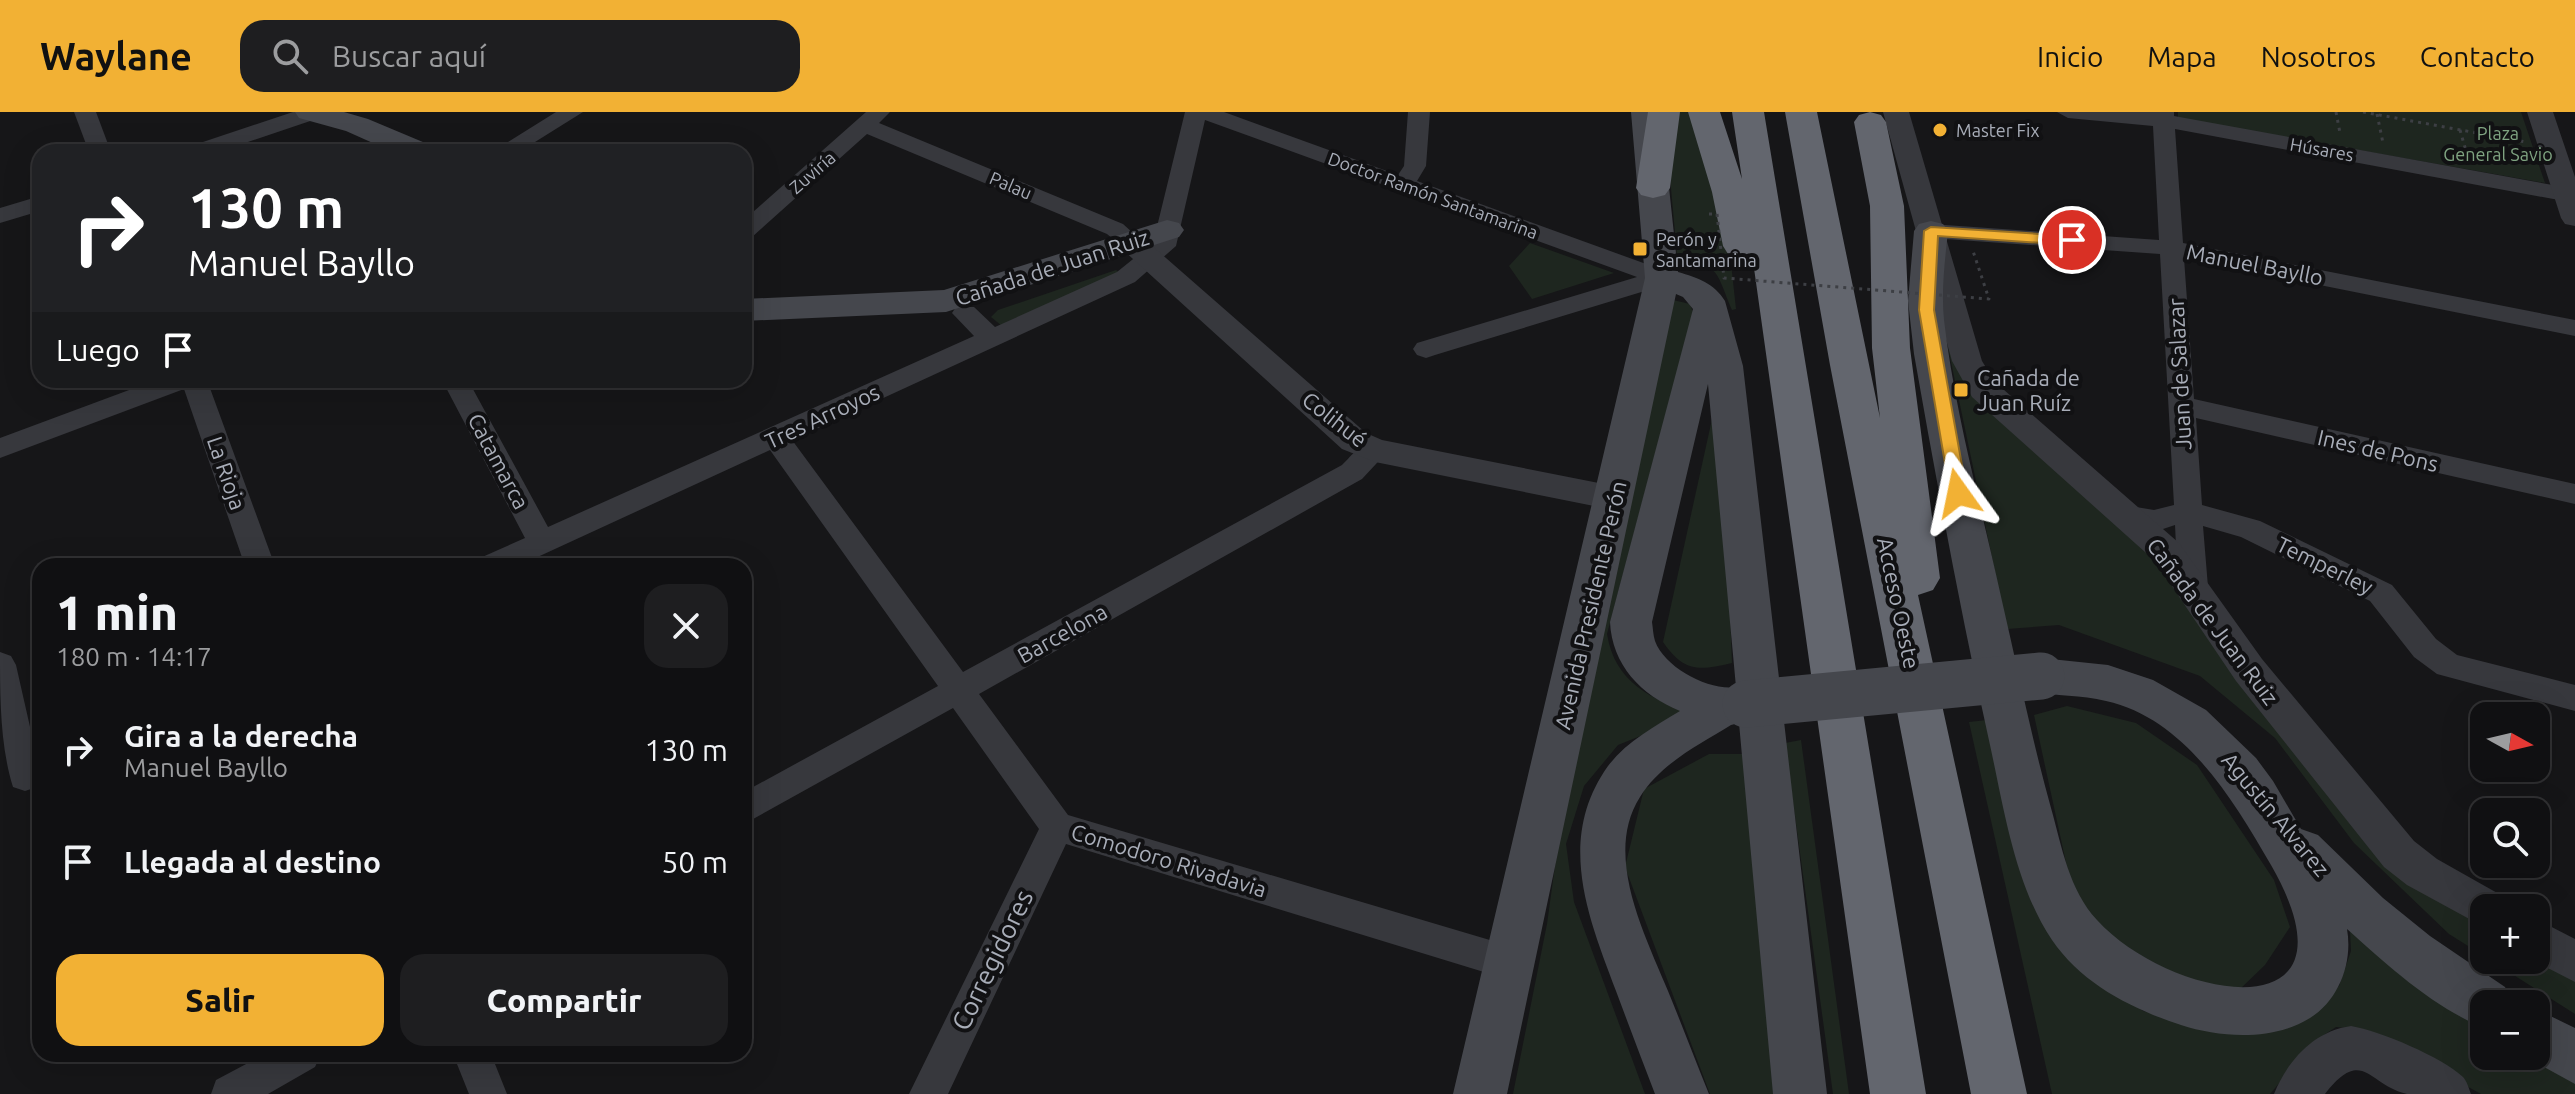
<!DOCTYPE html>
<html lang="es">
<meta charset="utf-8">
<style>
:root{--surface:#101012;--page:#1e1e20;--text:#f1f3f6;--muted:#9c9d9f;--line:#303032;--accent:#f2b134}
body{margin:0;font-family:Ubuntu,sans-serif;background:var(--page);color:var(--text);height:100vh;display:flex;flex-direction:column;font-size:30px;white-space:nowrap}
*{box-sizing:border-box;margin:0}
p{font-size:26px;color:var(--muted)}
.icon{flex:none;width:44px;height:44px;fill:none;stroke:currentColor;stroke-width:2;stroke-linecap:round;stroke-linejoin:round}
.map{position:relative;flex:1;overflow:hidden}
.details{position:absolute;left:32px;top:446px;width:720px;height:504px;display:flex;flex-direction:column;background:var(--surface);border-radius:24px;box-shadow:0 8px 32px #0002,0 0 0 2px var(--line)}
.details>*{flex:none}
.hud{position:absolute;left:32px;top:32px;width:720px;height:244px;border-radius:24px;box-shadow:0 8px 32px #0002,0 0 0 2px var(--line);background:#202124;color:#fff;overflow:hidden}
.needle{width:52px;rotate:98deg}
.buttons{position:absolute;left:2470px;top:590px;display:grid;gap:16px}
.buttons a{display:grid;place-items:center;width:80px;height:80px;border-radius:16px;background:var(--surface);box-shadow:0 8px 32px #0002,0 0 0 2px var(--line);font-size:40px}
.pin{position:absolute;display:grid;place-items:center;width:68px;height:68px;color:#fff;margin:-34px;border:4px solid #fff;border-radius:50%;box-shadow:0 2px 8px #0007}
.me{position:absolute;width:88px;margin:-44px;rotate:348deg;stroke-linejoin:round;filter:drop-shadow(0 0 6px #0008)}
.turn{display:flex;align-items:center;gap:28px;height:168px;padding:0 24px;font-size:36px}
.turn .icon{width:104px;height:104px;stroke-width:2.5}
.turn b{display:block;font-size:56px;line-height:68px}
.then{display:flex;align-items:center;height:76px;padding:0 24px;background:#0003;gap:16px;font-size:30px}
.round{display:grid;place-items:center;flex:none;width:84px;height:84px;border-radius:24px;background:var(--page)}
.headline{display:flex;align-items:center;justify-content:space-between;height:136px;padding:0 24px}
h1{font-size:48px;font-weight:800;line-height:60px}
.action{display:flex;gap:16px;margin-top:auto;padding:16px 24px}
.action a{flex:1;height:92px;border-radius:24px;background:var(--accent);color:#111;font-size:32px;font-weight:800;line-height:92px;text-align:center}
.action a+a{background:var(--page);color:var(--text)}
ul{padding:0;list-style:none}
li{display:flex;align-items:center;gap:24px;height:112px;padding:0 24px}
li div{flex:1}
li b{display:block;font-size:30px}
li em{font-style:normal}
header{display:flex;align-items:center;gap:48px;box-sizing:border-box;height:112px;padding:0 40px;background:var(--accent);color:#111}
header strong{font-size:38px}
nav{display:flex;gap:44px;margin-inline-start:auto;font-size:28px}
.search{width:560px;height:72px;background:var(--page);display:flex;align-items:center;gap:20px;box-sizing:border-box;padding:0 28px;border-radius:24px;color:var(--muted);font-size:30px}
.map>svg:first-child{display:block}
.green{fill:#1e261f}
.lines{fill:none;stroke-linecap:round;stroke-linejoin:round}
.path{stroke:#3d3f44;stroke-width:3;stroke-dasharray:3 5;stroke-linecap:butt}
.minor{fill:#37383d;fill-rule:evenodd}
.tertiary{fill:#37383d;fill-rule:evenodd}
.secondary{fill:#45474d;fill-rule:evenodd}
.motorway{fill:#63666e;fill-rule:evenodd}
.path-bridge{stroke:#3d3f44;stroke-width:3;stroke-dasharray:3 5;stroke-linecap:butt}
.secondary-bridge{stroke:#45474d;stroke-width:47}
.route{fill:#f2b134;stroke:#9d7322;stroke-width:2}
.poi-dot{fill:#f2b134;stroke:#111113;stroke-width:3}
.labels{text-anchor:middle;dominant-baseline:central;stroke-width:8;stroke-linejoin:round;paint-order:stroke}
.far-poi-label{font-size:18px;fill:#a8adb8;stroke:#111113;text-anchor:start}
.far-park-label{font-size:18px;fill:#7fa381;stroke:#111113}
.far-street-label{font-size:18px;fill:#a8adb8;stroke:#111113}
.street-label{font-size:22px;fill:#a8adb8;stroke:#111113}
.poi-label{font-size:22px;fill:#a8adb8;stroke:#111113;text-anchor:start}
.near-street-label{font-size:26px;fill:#a8adb8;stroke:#111113}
</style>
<header>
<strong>Waylane</strong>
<div class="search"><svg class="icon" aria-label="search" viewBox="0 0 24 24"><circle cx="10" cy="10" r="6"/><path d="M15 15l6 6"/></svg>Buscar aquí</div>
<nav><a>Inicio</a><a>Mapa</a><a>Nosotros</a><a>Contacto</a></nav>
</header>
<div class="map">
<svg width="2575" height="982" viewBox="0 0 2575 982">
<rect width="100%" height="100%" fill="#161618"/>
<path class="green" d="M1671 0H1691L1729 133 1736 197 1732 198C1715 157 1721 156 1677 143L1668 43Z
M2178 0H2521L2545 71 2178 6Z
M1530 131 1614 161 1532 187 1509 154Z
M1116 158 1120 161 1002 214 991 205 998 198Z
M1673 188 1690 192 1693 200 1607 522C1615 571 1650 585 1692 603L1618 633 1584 674 1566 732 1574 790 1645 982H1513L1547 812 1565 681Z
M1942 207 1960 260 2146 424 2370 722 2484 801V844L2449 822 2354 731 2275 626 2200 564 2059 513 2007 517Z
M1714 298 1722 299 1732 551C1698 559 1684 560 1663 530Z
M2067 594 2136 611 2197 653 2274 768 2290 815 2265 853 2240 877 2188 870 2100 820 2070 769 2034 603Z
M1987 608 2069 846 2143 899 2211 917 2289 912 2339 874 2351 839 2350 819 2460 903 2484 916V944H2531L2575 970V982H2481L2365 918 2336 915 2315 929 2270 982H2052L1969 610Z
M1801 628 1849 982H1833L1785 631Z
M1709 642H1746L1776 982H1710L1625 755 1644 677Z
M2490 848H2536L2575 856V902Z"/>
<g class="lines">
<path class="path" d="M2336 0 2340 21
M2363 0 2526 30
M2377 2 2383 31
M2460 18 2468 46
M1687 136 1710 133"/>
<path class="minor" d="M74 0H96L111 40H89Z
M293 0H325L322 5 218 40H185L188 35Z
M556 0H583L519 40H492Z
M866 0H890L879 11 1123 112 1144 131 1140 136H1124L1107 122 867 22 752 125 744 127V108Z
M1185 0H1224L1398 63 1404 54 1408 0H1430L1426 54 1417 69 1671 161 1674 166 1671 171 1435 243 1426 246 1417 243 1413 237 1417 231 1637 165 1205 8 1176 134 1135 170 792 328 963 560 1342 353C1355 340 1365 325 1385 331L1389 338 1362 367 979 582 1068 703 1510 834 1523 839 1528 851 1523 863 1510 868 1066 732 948 982H909L1039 717 953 596 744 712V680L938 574 770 338 518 454H475L480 446 525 426 442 268H468L548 415 974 224 952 201 956 195H974L995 215 1117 160 1153 131Z
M2057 0H2174V4L2575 77V91L2175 17 2183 131 2575 208V224L2184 146 2194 287 2575 372V392L2196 306 2202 393 2260 409 2392 473 2436 527 2457 543 2575 573V599L2437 562 2414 545 2370 489 2241 425 2203 414 2208 475 2204 483 2193 486 2182 483 2178 475 2175 413 2154 420 2120 412 2116 405 2120 398 2130 394 2154 398 2174 393 2160 142 1931 126 1923 124 1919 119 1923 114 1931 112 2159 128 2153 14 2068 6Z
M40 84V99L0 111V96Z
M156 268H207L275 454H245L184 277 0 346V326Z
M0 540 11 544 16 553 40 659 37 675 25 679 13 675C0 634 0 584 0 540Z
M265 942H321L315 955 268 982H211L216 968Z
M453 942H491L507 982H469Z"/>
<path class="tertiary" d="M1883 0H1909L1982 249 1995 270 2179 431 2262 547 2414 729 2437 747 2499 782 2505 796H2484V815L2407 773 2384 755 2236 569 2155 449 1972 285 1952 249Z
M2527 0H2553L2575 65V114L2565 112 2561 106Z
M1132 122 1142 125 1366 321 1382 328 1614 374 1626 377 1631 386 1626 395 1614 398 1375 350 1342 337 1122 137 1118 131 1122 125Z
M2536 807 2575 827V870L2532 848H2536Z
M2351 914C2380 919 2442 945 2463 965 2467 969 2469 977 2471 982 2451 982 2426 982 2407 982 2369 974 2363 933 2325 982H2274C2288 948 2314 919 2351 914Z"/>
<path class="secondary" d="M295 0H344L368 7 430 33 435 40H393L346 19 299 6Z
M1631 0H1661L1678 160C1698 166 1714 171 1725 189L1743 254 1827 982H1773L1739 611 1731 613C1700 632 1660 652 1640 685 1603 743 1645 823 1668 879 1682 913 1695 948 1709 982H1655C1642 948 1629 914 1616 879 1588 805 1556 727 1608 654 1626 630 1655 614 1680 599 1641 583 1612 553 1610 510L1693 197 1683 185 1676 182 1507 982H1453L1645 166ZM1708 272 1736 575C1709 579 1665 556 1655 529 1653 523 1653 516 1652 510Z
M1167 108 1179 111 1184 118 1179 125 946 200 744 209V187L944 178Z
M1931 109 1943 112 1948 119C1945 148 1941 178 1944 208 1955 302 1982 397 2002 489 2018 558 2032 628 2051 696 2062 735 2069 778 2097 808 2171 889 2369 924 2271 753 2233 688 2186 607 2106 589 2079 582 2051 585 2026 577L2019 564 2026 551 2041 546 2108 553 2153 568 2206 598 2256 646 2273 669 2301 717 2318 723 2383 786 2430 824 2505 875 2513 892H2484V916C2433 895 2387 853 2347 817 2353 850 2339 888 2310 906 2273 929 2221 926 2181 913 2132 897 2082 872 2052 828 2015 773 2004 697 1990 633 1961 503 1937 372 1914 242L1908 189 1914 119 1919 112Z
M2536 897 2575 916V972L2524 944H2536Z"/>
<path class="motorway" d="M1648 0H1680L1670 76 1665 83 1653 86 1641 83 1636 76Z
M1688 0H1720L1742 67 1732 0H1764L1926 982H1870L1752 142 1740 145 1728 142 1723 134 1712 80Z
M1785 0H1817L1880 306 1872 236 1870 94 1854 10 1859 3 1870 0 1881 3 1886 10 1904 94 1910 236 1940 466 1933 478 1918 483 2027 982H1971L1830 253Z"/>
<path class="path-bridge" d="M1709 102H1717L1724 166 1989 187 1972 136"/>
<path class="secondary-bridge" d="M1746 592 2041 564"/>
</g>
<path class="route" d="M1931 115 2072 124 2079 128 2072 133 1938 124 1934 198 1967 381 1958 387 1950 381 1919 198 1924 119Z"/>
<g class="poi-dot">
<circle cx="1940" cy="18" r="8"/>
<rect x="1632" y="129" width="16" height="16" rx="4"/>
<rect x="1953" y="270" width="16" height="16" rx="4"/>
</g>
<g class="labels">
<g class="far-poi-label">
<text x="1956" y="18">Master Fix</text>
<text x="1656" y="127">Perón y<tspan x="1656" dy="21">Santamarina</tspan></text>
</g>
<g class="far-park-label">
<text x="2498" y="21">Plaza<tspan x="2498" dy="21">General Savio</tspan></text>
</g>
<g class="far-street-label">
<text transform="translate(2322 37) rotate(10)">Húsares</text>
<text transform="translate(812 60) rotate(-41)">Zuviría</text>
<text transform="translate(1011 73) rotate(23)">Palau</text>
<text transform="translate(1433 83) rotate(20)">Doctor Ramón Santamarina</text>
</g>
<g class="street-label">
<text transform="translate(2255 152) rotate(11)">Manuel Bayllo</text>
<text transform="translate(1052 155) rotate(-18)">Cañada de Juan Ruiz</text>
<text transform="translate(2179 262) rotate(-93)">Juan de Salazar</text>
<text transform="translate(822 304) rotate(-25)">Tres Arroyos</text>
<text transform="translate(1335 307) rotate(38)">Colihué</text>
<text transform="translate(2378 338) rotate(13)">Ines de Pons</text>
<text transform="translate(499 349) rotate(62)">Catamarca</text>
<text transform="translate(227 361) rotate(71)">La Rioja</text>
<text transform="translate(2325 453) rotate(26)">Temperley</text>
<text transform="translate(1899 491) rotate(78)">Acceso Oeste</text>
<text transform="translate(1590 493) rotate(-77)">Avenida Presidente Perón</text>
<text transform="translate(2213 509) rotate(53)">Cañada de Juan Ruiz</text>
<text transform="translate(1062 521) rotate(-29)">Barcelona</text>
<text transform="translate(2276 702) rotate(50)">Agustín Alvarez</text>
<text transform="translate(1169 748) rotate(17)">Comodoro Rivadavia</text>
</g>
<g class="poi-label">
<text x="1977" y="265">Cañada de<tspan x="1977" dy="25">Juan Ruíz</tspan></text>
</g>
<g class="near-street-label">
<text transform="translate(992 848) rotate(-64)">Corregidores</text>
</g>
</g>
</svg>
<div class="buttons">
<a><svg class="needle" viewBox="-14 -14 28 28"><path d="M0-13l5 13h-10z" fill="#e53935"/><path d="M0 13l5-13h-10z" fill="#9c9d9f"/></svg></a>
<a><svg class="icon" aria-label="search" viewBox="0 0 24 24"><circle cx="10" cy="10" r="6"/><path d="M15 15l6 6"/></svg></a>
<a>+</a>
<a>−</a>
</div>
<div class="pin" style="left:2072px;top:128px;background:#d93025"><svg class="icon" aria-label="arrive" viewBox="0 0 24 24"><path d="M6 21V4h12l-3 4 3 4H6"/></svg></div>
<svg class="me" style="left:1958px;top:381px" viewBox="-20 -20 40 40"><path d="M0-17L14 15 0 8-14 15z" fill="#f2b134" stroke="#fff" stroke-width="4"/></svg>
<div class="hud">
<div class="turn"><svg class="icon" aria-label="right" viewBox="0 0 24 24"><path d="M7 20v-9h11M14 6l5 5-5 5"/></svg><div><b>130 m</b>Manuel Bayllo</div></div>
<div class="then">Luego<svg class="icon" aria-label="arrive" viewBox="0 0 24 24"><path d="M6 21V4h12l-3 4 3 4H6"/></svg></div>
</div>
<section class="details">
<div class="headline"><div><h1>1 min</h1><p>180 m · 14:17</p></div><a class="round"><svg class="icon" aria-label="close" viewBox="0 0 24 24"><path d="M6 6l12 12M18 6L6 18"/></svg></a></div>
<ul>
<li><svg class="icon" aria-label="right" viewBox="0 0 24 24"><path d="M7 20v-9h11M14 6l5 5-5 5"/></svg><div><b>Gira a la derecha</b><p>Manuel Bayllo</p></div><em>130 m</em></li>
<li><svg class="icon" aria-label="arrive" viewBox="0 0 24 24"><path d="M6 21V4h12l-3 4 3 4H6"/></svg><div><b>Llegada al destino</b></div><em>50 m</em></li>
</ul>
<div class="action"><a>Salir</a><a>Compartir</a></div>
</section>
</div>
